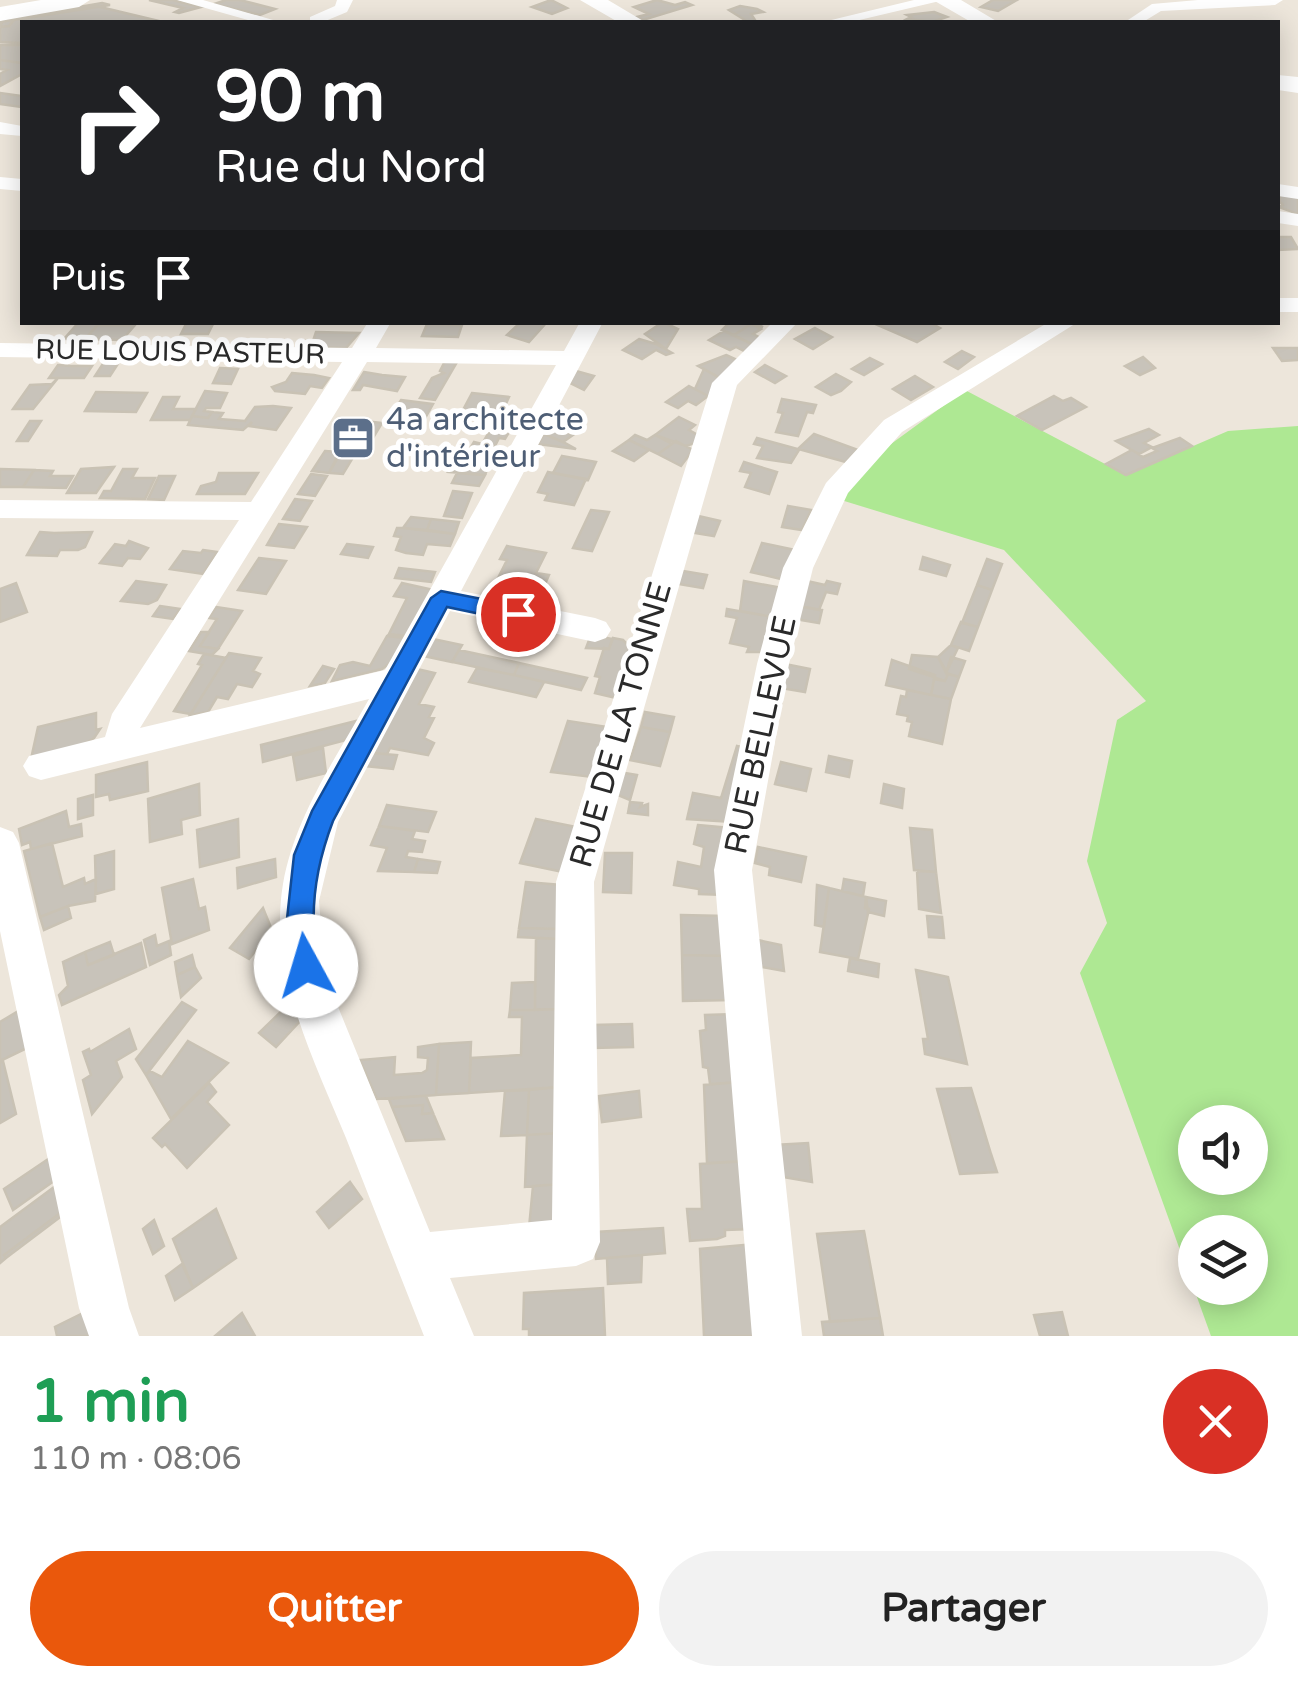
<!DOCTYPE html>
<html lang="fr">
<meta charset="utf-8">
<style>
:root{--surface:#fff;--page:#f2f2f2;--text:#222;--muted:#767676;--accent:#ea580c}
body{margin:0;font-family:"Varela Round",sans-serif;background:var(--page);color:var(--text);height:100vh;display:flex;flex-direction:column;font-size:38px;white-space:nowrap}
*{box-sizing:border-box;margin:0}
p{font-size:32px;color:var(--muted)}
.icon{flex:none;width:55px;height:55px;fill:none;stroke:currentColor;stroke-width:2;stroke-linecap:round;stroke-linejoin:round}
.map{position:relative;height:1336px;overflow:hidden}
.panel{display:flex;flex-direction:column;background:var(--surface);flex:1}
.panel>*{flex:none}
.hud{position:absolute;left:20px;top:20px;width:1260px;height:305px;border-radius:0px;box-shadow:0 5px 25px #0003;background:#202124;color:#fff;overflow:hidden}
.fabs{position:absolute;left:1178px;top:1105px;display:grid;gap:20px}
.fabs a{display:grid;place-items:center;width:90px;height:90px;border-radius:50%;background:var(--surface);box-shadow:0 5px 25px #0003;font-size:50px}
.pin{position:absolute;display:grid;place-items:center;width:85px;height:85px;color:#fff;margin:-42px;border:5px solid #fff;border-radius:50%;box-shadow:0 2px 10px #0007}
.me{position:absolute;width:110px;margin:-55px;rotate:354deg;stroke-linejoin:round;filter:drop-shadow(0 0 8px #0008)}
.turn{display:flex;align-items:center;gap:35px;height:210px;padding:0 30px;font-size:45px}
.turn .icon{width:130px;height:130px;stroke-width:2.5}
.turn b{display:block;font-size:70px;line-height:85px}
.then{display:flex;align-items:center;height:95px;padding:0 30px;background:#0003;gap:20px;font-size:38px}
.round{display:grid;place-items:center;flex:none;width:105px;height:105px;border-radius:52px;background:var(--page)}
.summary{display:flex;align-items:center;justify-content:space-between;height:170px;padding:0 30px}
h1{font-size:60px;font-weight:700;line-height:75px;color:#1e9e55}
.button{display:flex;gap:20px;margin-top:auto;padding:20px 30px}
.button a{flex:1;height:115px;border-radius:60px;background:var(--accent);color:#fff;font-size:40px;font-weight:700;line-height:115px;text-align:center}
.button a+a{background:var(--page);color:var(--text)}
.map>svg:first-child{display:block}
.green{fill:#aee893;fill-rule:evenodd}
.building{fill:#c8c3ba;stroke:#c9c2b4;stroke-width:2.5}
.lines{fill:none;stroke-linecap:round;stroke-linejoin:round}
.street{fill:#fff;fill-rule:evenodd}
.secondary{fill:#fff;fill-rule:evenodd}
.route{fill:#1a73e8;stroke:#114b97;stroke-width:2.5}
.labels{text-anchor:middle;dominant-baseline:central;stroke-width:10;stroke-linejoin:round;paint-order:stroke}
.far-street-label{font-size:28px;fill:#2a2a2a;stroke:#fff}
.service-label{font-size:32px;fill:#4e5e75;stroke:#fff;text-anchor:start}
.street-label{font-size:32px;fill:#2a2a2a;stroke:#fff}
</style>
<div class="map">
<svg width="1298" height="1336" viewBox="0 0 1298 1336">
<rect width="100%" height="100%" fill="#ede6db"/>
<path class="green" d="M965 390 1126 475 1228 431 1298 426V1336H1211L1080 973 1107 923 1087 861 1117 720 1146 701 1004 550 841 500 880 452ZM1195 1122H1250V1178H1195ZM1195 1232H1250V1288H1195Z"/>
<path class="building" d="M149 0H173L201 7 179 13 175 12 183 8Z
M226 0H240L275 9 260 15 214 4Z
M551 0 567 8 552 14 532 7Z
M657 0 675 5 685 2 692 5 643 20 637 17 649 14 634 7Z
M993 0H1017L998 11 981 7Z
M102 3 110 5 14 20 9 26 0 27 3 20Z
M96 6 163 22H22V43L0 42V22Z
M740 6 757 9 763 12 751 14 755 20 748 22 729 10Z
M934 12 947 17 932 22 907 19 911 17 907 15Z
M0 45H22V63L0 60Z
M0 60 22 63V74L0 86V74L7 70 0 69Z
M0 93 22 96V107L0 104Z
M1281 194 1298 196V214L1279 207 1283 205 1279 201Z
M1278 237H1291L1298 249 1278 250Z
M79 322H100L85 339H64Z
M214 322 208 334H181L187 322Z
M547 322 529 342 507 335 521 322Z
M663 322 678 329 666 349 645 334Z
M730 322H754L763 327 751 324 734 335 722 330Z
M871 322H929L940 328 917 342Z
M427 324 462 325 458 337 422 336Z
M751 324 761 329 753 334 761 338 754 345 734 335Z
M98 325H135L122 340 85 339Z
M815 328 832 337 813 349 795 339Z
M724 331 754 345 746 352 736 347 730 350 709 340Z
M316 332 359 333 346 348 299 347 301 341H313Z
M639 339 656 344 672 353 666 355 656 350 642 359 623 350Z
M1273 348H1298V360L1282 361Z
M962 351 974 357 958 369 945 362Z
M726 355 737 360 720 378 698 366Z
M108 356H123L110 376H95Z
M1143 357 1155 368 1140 375 1125 366Z
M870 358 882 364 864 375 852 369Z
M445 361 457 362 435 400 420 398 432 378 444 373 440 371Z
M58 365 71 366H92L84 378H49Z
M765 365 786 376 775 383 755 372Z
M220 368 238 369 231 384 213 383Z
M704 369 720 378 712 398 695 389Z
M576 371 594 376 584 390 570 383Z
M364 372 382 375 405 377 397 391 363 385 360 390H353Z
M292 373 314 375 329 378 322 388 310 386 305 394 275 391 272 387 286 382Z
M836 374 851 382 841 391 831 395 816 387Z
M915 376 933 387 911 400 893 389Z
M58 378 33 409H13L30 385 52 384Z
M689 386 708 396 696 405 688 401 678 408 666 402Z
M205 391 227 393 220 408H206L204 411 212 412 208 418 192 416Z
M96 392 147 393 136 412 85 411Z
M472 393 509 397 501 415 463 410Z
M1054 396 1063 401 1071 398 1086 407 1042 430 1017 416Z
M163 397H179L173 409H196L190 420H151Z
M782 399 816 405 813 413 807 412 798 436 776 432 783 413 778 412Z
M401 400 433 404 423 422 390 417Z
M273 406 291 408 276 430 249 426 252 422 243 430 188 425 192 416 208 418 212 412 223 413 219 419 245 421 255 407Z
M679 417 695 425 689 430 698 435 695 443 686 446 655 435Z
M356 420 382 423 367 448 340 444Z
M30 421H41L28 441H17Z
M554 426 573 435 563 442 544 434Z
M492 427 511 429 505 439 499 438 495 446 500 447 491 462 472 460 476 453 468 452 474 442 482 444Z
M1149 429 1159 435 1144 443 1152 447 1139 454 1116 441Z
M544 434 563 442 576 449 538 444Z
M814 434 858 450 846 462 798 449Z
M635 435 647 440 655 435 672 444 658 454 629 440Z
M757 438 798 449 799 450 791 463 757 458 763 446 754 444Z
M1180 438 1192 446 1126 475 1106 464 1132 450 1143 457 1157 451 1152 448Z
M629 440 649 450 634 461 613 451Z
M676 441 693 450 681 466 658 454Z
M341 449 365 452 355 454 343 474 329 473Z
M325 451 341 452 329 473 312 471Z
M562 456 596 462 588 480 553 473Z
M469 460 490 462 485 475 448 472 453 462 468 463Z
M744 462 777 472 769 494 745 487 751 473 740 471Z
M114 467 96 493H67L81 469Z
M0 469 34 470 23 487H0Z
M123 469H137L132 478H155L145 499 100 498 104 491H111Z
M34 470 53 471 50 476H73L66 488 23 487Z
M548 472 586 479 574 505 545 500 548 494 538 492Z
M219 473H258L245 494H197L201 486 216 482Z
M457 473 485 475 479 486 452 483Z
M311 474 327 476 315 496 298 494Z
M159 476H175L164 500 148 499Z
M453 491 472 493 462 518 444 516Z
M295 499 312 501 300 521 283 519Z
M788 506 811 510 802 530 782 527Z
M591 510 609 512 592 551 573 548Z
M694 515 720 521 714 536 689 532Z
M411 517 431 519 427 530 403 528Z
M431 519 459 522 455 534 427 530Z
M279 524 307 527 294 548 267 545Z
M397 528H403L455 534 450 546 427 544 423 555 406 553 396 550 401 537 394 536Z
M40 532 54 533 92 532 85 547 78 550H60L57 556 27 555Z
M129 541 148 548 140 559 128 558 122 566 100 563 115 544 126 546Z
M762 543 795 550 785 580 751 572Z
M347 544 373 547 368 558 341 554Z
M507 546 546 553 536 573 549 575 542 591 496 582 507 560 500 559Z
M203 550 217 552 203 574 170 569 183 551 201 553Z
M923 557 950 565 946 576 920 569Z
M259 558 286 561 266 594 238 590Z
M987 559 1002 564 992 590 977 585Z
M399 568 435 572 431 582 395 578Z
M677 570 707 575 703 588 673 583Z
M136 581 166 585 157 600 148 604 121 601Z
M744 581 782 588 773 617 740 611Z
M807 581 825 585 827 581 840 584 837 594 826 592 819 610 799 606Z
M496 582 524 587 542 591 535 606 488 597Z
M16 583 27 612 0 622V589Z
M402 583 434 590 407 636 389 634 407 598 394 596Z
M977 585 992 590 978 627 962 623Z
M160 606 180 609 173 619 153 616Z
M799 606 822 610 819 623 795 619Z
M216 607 242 611 218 649 200 646 217 619 209 618Z
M727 609 773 617 764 652H747L749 647 730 643 737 618 726 616Z
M961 622 978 627 969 651 951 645Z
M201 632H209L200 646 218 649 212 655 189 651Z
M591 635 612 639 609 649 586 648Z
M387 636 406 638 393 661 382 669 332 681 340 665 353 662 370 666Z
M613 638 623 640 631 648 616 698 595 693 600 677 595 676 604 648 609 649Z
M433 639 462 645 452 662 424 656Z
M951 645 958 648 946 673 938 657Z
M459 650 519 663 514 675 452 662Z
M229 653 261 658 253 671 260 674 252 687 237 684 228 699 217 697 208 712 190 715Z
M204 654 226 658 191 714 174 711 202 665 198 664Z
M912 655 938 657 948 674 945 681 909 669Z
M951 657 965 661 959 677 946 673Z
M892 660 935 675 931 695 886 685Z
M519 663 587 678 581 690 514 675Z
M785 664 810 669 805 692 781 688Z
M323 666 334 669 325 683 310 686Z
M477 668 514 675 544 682 536 697 469 682Z
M417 669 435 673 419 704 434 707 429 717 434 718 424 738 434 743 428 755 390 748 387 754 372 753Z
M948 674 959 677 951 699 931 695 934 679 945 681Z
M907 690 951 699 942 744 909 736 912 722 907 721 908 716 897 714 901 696 906 697Z
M645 712 674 717 670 732 641 727Z
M96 713V730L100 729 94 738 81 746 31 759 38 727Z
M360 720 350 739 263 762 261 745Z
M568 721 607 727 592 777 551 772Z
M641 727 670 732 660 766 630 760Z
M737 746 746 748 732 822 687 819 693 793 721 798Z
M323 748 326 773 297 780 293 756Z
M372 753 397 755 393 769 364 766Z
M829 756 852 761 849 777 826 772Z
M147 762 148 791 110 800 109 794 96 797V775Z
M781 762 811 769 806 791 775 784Z
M619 772 637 775 630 800 613 793Z
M199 784 200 815 181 820 182 834 150 842 148 799Z
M884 784 904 789 902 808 881 803Z
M93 795V815L78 819V799Z
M630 802 642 803 640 807 648 804V815L628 813Z
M387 805 436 812 428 832 379 826Z
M66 811 69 827 81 824 82 836 31 849 30 842 22 845 19 829Z
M238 819 239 857 200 867 197 830Z
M536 819 576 827 563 872 520 863Z
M698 825 730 828 725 895 699 894V889L674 885 678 862 701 867 704 847 694 844Z
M379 826 415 831 412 839 425 841 422 852 408 851 406 857 418 859 414 872 378 871 387 848 371 845Z
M910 828 932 830 936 872 914 870Z
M52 843 63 887 84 878 85 884 96 879 95 901 68 906 40 917 24 851Z
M758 847 806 857 801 882 769 875 770 867 755 863Z
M114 851V889L96 894 95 856Z
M605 853H632L631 893 603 892Z
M275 859 276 877 238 888 237 868Z
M418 859 440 862 437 873 414 872Z
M917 871 936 872 941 913 919 909Z
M193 879 199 909 205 907 209 930 172 944 162 888Z
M844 879 865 883 863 896 842 891Z
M526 882 561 885 560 929 519 928Z
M817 885 829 888 824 927 815 925Z
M829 888 866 897 865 908 869 909 858 959 820 952Z
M866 897 886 901 884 916 868 912Z
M68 906 71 918 44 930 40 917Z
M263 908 272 930 249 959 230 948Z
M681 915 726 916 730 956 682 955Z
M927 916 942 917 944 938 929 937Z
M519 928 560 929 561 939 518 937Z
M155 935 157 946 169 941 171 955 150 965 144 940Z
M536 938 561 939 560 1009 535 1010Z
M753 939 781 945 784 971 756 966Z
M110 942 114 955 88 965 85 952Z
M141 943 146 967 62 1005 59 995 68 986 63 962 85 952 88 965Z
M192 955 195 967 177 975 175 962Z
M682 955 730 956 733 1000 683 1001Z
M850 958 879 964 878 977 848 971Z
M195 967 201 978 181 997 177 975Z
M916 970 948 977 967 1064 925 1054 923 1039H928Z
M535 982V1010H510L512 983Z
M297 996 301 1020 276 1047 259 1033Z
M182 1002 196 1010 146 1075 136 1059Z
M560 1009V1087L469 1093 471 1058 521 1055 522 1017H509L510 1010Z
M20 1010 29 1047 0 1061V1022Z
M735 1014 740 1082 710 1084 708 1068 703 1067 700 1031 706 1030 705 1015Z
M632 1024 633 1047 593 1048V1025Z
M129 1029 136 1049 116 1061 122 1077 92 1114 83 1080 91 1075 83 1052 89 1049 90 1052Z
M188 1041 228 1063 171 1119 146 1075 150 1071 162 1077Z
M471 1042 469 1093 436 1095 439 1044Z
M439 1044 436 1095 377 1099 360 1060 395 1057 394 1075 422 1073 427 1070 428 1058 418 1057V1047Z
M3 1061 16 1114 0 1123V1063Z
M740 1082 747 1161 707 1163 704 1085Z
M209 1083 216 1092 207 1102 229 1125 187 1168 165 1144 162 1147 153 1138Z
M560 1087V1133L527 1135 529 1090Z
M971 1088 991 1154 997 1172 960 1174 937 1089Z
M529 1090 527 1135 501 1136 505 1091Z
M639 1091 641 1117 602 1122 599 1096Z
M421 1096H426L433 1113 422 1114 423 1105 392 1107 389 1099Z
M423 1105 422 1114 433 1113 444 1139 406 1141 392 1107Z
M560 1133V1184L525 1187 527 1135Z
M808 1143 812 1182 777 1176 774 1145Z
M57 1153 61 1176 13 1210 4 1189Z
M747 1161 752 1229 725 1230V1236L717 1239 690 1241 687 1209H702L700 1164Z
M61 1182 67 1208 4 1255 6 1258 0 1263V1227Z
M350 1182 362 1199 329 1228 317 1212Z
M560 1184 552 1227 529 1228 533 1186Z
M67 1208V1212L6 1258 4 1255Z
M216 1209 236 1258 193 1288 173 1239Z
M154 1220 164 1246 153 1254 143 1229Z
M663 1228 665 1253 596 1259 595 1232Z
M864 1231 880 1318 830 1322 817 1234Z
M754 1244 761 1336H704L700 1249Z
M642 1255 641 1282 608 1284 607 1258Z
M182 1264 193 1288 175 1300 166 1276Z
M603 1288 605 1336H529V1329H523L524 1293Z
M89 1310 94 1336H57L55 1327Z
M1062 1312 1068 1336H1040L1034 1315Z
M242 1313 255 1336H215Z
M880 1318 883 1336H824L822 1322Z"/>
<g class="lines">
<path class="street" d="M177 0H203L280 22H255Z
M337 0H353L347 12 323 22H310V17L335 6Z
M914 0H944L851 22H823Z
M1198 0H1283L1275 5 1161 11 1143 22H1125L1152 4Z
M0 122 22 126V136L0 134Z
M0 177 22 179V191L0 189Z
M1278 184 1298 187V199L1278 196Z
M1278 211 1298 214V226L1278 223Z
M1278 298H1298V312H1278Z
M368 322H391L376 348 564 351 580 322H603L461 591 595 618 606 622 611 630 606 638 595 642 450 611 338 822 319 901 323 952 334 997 430 1232 552 1220 556 882 712 383 773 322H798L737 385 594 882 600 1242 593 1259 576 1266 450 1278 474 1336H424C398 1270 372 1204 346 1138 314 1060 268 971 283 884 295 816 336 758 369 699L41 780 29 776 23 766 29 756 105 737 112 714 239 520 0 518V500L251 502 342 362 0 357V343L352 348ZM367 362 556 365 385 670 140 728Z
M1049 322H1078L902 432 848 493 813 568 789 664 752 870 802 1336H752L714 870 757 664 783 568 826 483 884 420Z
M0 827 13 832 19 843 129 1308 139 1336H89L79 1308 0 931Z"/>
<path class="secondary" d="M41 0H90L79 7 0 21V7Z
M580 0H608L645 22H618Z
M933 0H961L998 22H971Z
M1278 75 1298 77V93L1278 90Z"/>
</g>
<path class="route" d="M441 591 518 606 529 614 518 622 447 607 333 821C320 855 312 893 314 929 315 946 322 960 315 976L306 979 296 976 286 928 294 855 312 811 431 598Z"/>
<defs>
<symbol id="office-square" viewBox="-11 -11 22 22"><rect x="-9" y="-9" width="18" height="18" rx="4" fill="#5c6f8a" stroke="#fff"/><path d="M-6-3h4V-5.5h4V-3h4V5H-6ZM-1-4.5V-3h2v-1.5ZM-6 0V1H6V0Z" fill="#fff"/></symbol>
</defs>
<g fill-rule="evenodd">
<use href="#office-square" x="328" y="413" width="50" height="50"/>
</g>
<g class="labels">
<g class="far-street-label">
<text transform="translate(180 352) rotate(1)">RUE LOUIS PASTEUR</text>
</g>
<g class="service-label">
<text x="386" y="420">4a architecte<tspan x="386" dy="37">d'intérieur</tspan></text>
</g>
<g class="street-label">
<text transform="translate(621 725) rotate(-74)">RUE DE LA TONNE</text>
<text transform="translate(761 735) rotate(-78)">RUE BELLEVUE</text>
</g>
</g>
</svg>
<div class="fabs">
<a><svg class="icon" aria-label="sound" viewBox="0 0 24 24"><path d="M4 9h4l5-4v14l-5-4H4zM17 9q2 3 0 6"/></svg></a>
<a><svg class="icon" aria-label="layers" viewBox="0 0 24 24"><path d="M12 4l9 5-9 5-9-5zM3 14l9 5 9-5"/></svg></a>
</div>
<div class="pin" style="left:518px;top:614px;background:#d93025"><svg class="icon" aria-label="arrive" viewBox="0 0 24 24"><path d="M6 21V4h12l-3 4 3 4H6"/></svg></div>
<svg class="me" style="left:306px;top:966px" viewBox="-20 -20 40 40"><circle r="19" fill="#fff"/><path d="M0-13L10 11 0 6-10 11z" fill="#1a73e8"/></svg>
<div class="hud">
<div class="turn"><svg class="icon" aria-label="right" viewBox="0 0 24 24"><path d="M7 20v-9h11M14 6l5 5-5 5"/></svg><div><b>90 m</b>Rue du Nord</div></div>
<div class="then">Puis<svg class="icon" aria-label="arrive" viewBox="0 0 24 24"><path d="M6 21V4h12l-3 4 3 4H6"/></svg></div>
</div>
</div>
<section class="panel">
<div class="summary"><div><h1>1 min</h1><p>110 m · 08:06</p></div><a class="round" style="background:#d93025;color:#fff"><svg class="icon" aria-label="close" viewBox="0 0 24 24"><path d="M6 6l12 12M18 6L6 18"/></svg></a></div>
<div class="button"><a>Quitter</a><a>Partager</a></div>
</section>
